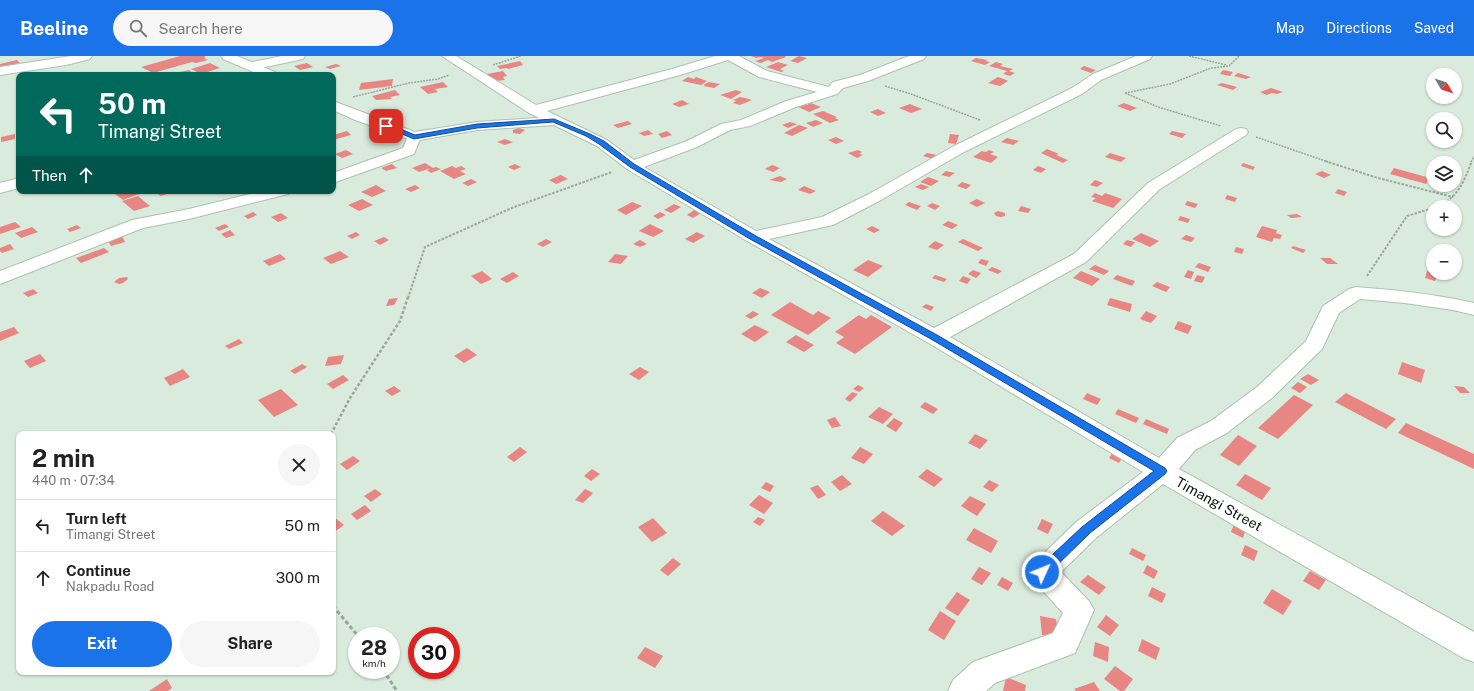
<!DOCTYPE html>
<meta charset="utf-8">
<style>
:root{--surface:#fff;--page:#f6f6f6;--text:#222;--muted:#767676;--line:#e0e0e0;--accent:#1a73e8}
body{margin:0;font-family:"Public Sans",sans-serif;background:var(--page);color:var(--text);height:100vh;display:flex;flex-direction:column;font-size:15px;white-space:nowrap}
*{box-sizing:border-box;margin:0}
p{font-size:13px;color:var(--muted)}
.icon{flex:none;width:22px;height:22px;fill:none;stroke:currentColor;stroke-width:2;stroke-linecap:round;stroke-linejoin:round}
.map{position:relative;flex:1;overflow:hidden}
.sheet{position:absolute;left:16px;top:375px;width:320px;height:244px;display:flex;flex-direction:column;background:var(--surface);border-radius:8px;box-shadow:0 1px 3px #0004}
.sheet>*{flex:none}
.top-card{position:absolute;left:16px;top:16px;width:320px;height:122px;border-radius:8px;box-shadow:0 1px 3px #0004;background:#00695c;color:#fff;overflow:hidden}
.needle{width:26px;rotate:129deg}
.buttons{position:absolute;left:1426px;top:12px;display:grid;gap:8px}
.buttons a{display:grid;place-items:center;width:36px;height:36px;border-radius:50%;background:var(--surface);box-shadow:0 1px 3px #0004;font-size:20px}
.speed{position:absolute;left:348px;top:571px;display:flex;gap:8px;font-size:20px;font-weight:700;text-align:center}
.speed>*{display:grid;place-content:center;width:52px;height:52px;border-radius:50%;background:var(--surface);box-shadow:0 1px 3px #0004;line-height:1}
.speed small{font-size:10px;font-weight:400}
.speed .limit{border:6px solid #d22;background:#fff;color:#111}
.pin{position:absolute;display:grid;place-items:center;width:34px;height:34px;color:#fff;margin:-17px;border-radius:8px;box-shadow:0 2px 6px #0006}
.me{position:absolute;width:44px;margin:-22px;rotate:46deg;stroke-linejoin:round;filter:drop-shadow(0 0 3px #0008)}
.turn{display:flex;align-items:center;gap:14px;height:84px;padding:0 16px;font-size:18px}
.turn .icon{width:52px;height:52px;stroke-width:2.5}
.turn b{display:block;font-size:28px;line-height:34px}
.then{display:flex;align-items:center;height:38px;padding:0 16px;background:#0003;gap:8px;font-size:15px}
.round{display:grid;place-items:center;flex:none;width:42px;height:42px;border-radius:21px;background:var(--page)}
.overview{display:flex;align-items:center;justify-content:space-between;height:68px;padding:0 16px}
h1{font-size:24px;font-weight:700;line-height:30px}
.action{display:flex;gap:8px;margin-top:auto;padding:8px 16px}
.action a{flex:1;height:46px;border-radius:24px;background:var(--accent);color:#fff;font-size:16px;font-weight:700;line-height:46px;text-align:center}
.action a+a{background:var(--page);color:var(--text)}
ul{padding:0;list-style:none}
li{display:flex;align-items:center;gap:12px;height:52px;padding:0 16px;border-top:1px solid var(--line)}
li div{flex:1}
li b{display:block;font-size:15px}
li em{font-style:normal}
header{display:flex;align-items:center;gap:24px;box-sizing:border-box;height:56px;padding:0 20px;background:var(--accent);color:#fff}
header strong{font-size:19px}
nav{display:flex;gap:22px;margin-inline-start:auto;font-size:14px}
.search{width:280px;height:36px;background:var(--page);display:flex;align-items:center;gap:10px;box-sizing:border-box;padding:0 14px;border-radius:22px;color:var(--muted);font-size:15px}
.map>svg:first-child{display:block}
.building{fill:#e88683}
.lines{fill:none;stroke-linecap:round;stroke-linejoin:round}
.minor-casing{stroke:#aec0b1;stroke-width:2}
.tertiary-casing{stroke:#aec0b1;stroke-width:2}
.path-far3{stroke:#99a79b;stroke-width:1.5;stroke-dasharray:2 1;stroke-linecap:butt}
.path-far2{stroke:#99a79b;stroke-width:2;stroke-dasharray:2.5 1.5;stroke-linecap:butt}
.path-far1{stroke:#99a79b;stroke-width:2.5;stroke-dasharray:3 2;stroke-linecap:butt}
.path{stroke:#99a79b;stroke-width:3;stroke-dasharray:4 2.5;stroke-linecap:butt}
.minor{fill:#fff;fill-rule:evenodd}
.tertiary{fill:#fff;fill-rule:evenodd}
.route{fill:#1a73e8;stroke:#114b97}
.labels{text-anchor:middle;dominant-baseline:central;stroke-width:4;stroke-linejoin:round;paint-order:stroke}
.street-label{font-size:14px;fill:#0c120d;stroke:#fff}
</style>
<header>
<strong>Beeline</strong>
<div class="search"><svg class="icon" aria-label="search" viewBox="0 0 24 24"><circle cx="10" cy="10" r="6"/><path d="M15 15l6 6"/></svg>Search here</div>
<nav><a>Map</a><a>Directions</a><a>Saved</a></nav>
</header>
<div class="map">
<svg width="1474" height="635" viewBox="0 0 1474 635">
<rect width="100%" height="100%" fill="#d9ebdc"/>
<path class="building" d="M180 0H204L206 1 204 2 208 4 196 7 192 6 153 17 141 11Z
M751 0H785L786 1 772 6 768 4 761 7 755 5 764 2 761 1 756 2Z
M799 0 807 2 798 7 790 5Z
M976 2 988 4 985 5 990 6 985 9 971 5Z
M17 4 20 7 0 11V8Z
M520 5 523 9 508 13 507 12 500 13 497 10Z
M778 6 788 9 780 13 784 15 781 16 766 11Z
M996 6 1003 8 1000 10 1013 13 1009 15 1015 17 1010 20 1003 18 1007 15 989 10Z
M210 7 220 12 201 18 191 13Z
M307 7 313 11 300 14 294 10Z
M336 8 341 10 330 13 325 11Z
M1084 10 1093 13H1092L1096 14 1091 17 1080 13Z
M189 14 194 18 171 19 170 18Z
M1223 14 1233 16 1230 20 1220 18Z
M503 15 507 20 503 21 505 24 496 25 495 23 491 24 487 18Z
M1238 17 1251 21 1246 23 1234 20Z
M688 21 694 23 696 21 707 25 701 29 682 25Z
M998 21 1004 23 1008 25 1000 30 988 27Z
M393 23 392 30 359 34 361 27Z
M443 26 448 31 435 33 438 36 428 38 420 31Z
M709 26 720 28 714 32 704 30 705 29H703Z
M1222 27 1237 31 1233 34 1217 29Z
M1271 32 1283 36 1277 38 1272 37 1267 39 1260 36Z
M395 34 400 39 390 41 392 43 376 44 372 40Z
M736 34 742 36 731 43 720 39Z
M740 41 745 42 752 44 740 49 733 47 736 45 733 44Z
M682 44 689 48 679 51 672 48Z
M803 47 807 49 811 47 821 51 809 56 796 50Z
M1124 47 1137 52 1130 55 1117 50Z
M910 48 922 53 911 57 899 52Z
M878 53 886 57 878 60 870 56Z
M823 55 837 61 835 62 839 64 830 67 813 58Z
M816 64 823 67 813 71 806 67Z
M628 65 632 68 618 72 613 69Z
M790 66 797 68 788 72 782 69Z
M799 69 808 72 792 80 784 77Z
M519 72 525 74 520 78 513 77V74Z
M648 74 653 78 644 80 639 77Z
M347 75 351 79 333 84V79Z
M667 75 672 79 662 82 658 78Z
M1172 75 1186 78 1182 82 1169 78Z
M15 78V83L1 86V81Z
M950 78 959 79 956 88 948 87Z
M836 81 844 85 836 88 828 84Z
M1007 82 1019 85 1013 89 1001 86Z
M505 83 513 86 505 89 497 86Z
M1047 93 1059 98 1056 99 1068 104 1063 107 1041 97Z
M346 94 353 98 342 102 335 98Z
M858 94 862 96 859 98 863 99 857 102 848 97Z
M989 94 994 96 990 98 998 101 991 107 973 101 982 95 986 96Z
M927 97 937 99 933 103 923 100Z
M1110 97 1126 102 1121 106 1105 101Z
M425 107 433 112 436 111 441 113 431 117 427 114 431 112 419 116 412 112Z
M1243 107 1255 111 1253 114 1241 110Z
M392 108 397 112 386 115 381 112Z
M515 108 521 111 514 114 508 111Z
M772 109 780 112 773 116 765 113Z
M452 110 456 112 461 110 466 113 460 115 466 118 454 123 440 115Z
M1038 110 1046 113 1041 117 1033 114Z
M1394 112 1430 122 1426 128 1390 118Z
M946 115 955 117 949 121 941 119Z
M1322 115 1331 119 1324 122 1315 118Z
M561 119 568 123 556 128 549 124Z
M780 120 787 123 781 126 769 124Z
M928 121 939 125 931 130 920 126Z
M471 123 477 126 468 130 462 127Z
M1095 124 1103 127 1097 131 1090 129Z
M962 126 971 129 966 133 957 130Z
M921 128 929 131 923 134 915 131Z
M376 129 386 135 372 141 361 136Z
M415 129 420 132 411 136 405 133Z
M804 130 816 135 810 138 798 134Z
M1338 133 1347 136 1344 140 1335 137Z
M123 135H135L139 138 123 144 115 138Z
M154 135H176L161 140Z
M1095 137 1102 140 1105 137 1122 143 1113 152 1092 145 1096 142 1091 141Z
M1227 139 1237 142 1235 146 1225 143Z
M138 140 150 150 134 155 122 145Z
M362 143 373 149 359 155 348 149Z
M977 143 985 147 977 151 969 147Z
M1187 145 1198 148 1195 152 1185 149Z
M632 146 642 150 626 159 617 154Z
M909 146 921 150 917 154 905 149Z
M932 147 940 150 935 154 927 150Z
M674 148 681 151 671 157 664 154Z
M1021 150 1031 153 1028 157 1018 155Z
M694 154 701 157 693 162 687 159Z
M998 155 1005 157V160L1001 161 996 160 994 157Z
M253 156 257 159 248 163 244 160Z
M660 156 666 159 658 163 653 160Z
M281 157 288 162 278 166 271 161Z
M1297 158 1302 161 1291 162 1287 159Z
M1180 160 1190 163 1188 167 1178 164Z
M948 165 958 169 952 173 942 169Z
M15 166 21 171 0 178V171Z
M225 168 229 171 219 175 215 172Z
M650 168 664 175 653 181 639 175Z
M77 169 81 172 70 176 67 173Z
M872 170 880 174 874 177 866 173Z
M1262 170 1277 174 1276 177 1282 179 1280 183 1274 182 1272 186 1256 181Z
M32 171 38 176 21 182 15 177Z
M230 174 235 179 226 182 221 178Z
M356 176 360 179 352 183 347 180Z
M697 176 705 180 693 187 685 183Z
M1141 177 1159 185 1150 191 1132 183Z
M121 178 125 186 111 190 107 183Z
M1186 179 1195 182 1191 186 1181 183Z
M384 181 389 184 380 189 374 185Z
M546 183 552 186 543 191 537 188Z
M963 183 983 192 978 195 958 186Z
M640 184 647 188 640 191 633 188Z
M1127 184 1135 186 1131 191 1123 188Z
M935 185 944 189 937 194 928 191Z
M10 188 14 193 2 197 0 195V192Z
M1293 190 1306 194 1303 197 1291 192Z
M1236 191 1244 193 1242 198 1234 196Z
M104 192 109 196 81 207 76 202Z
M340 195 349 201 331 208 323 202Z
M280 198 286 203 269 210 263 205Z
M615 198 628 200 621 208 608 206Z
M1320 202H1330L1338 208H1327Z
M981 203 989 205 986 210 978 207Z
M868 204 883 210 868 221 853 214Z
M1199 207 1211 211 1208 216 1195 211Z
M1095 209 1109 215 1104 219 1089 213Z
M992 211 1002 215 998 218 988 214Z
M973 214 981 217 976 222 968 218Z
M1188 214 1194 216 1191 223 1184 221Z
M482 215 492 223 481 228 471 220Z
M1081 215 1100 223 1092 230 1073 222Z
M1427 215 1438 218 1435 225 1425 222Z
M513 216 519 220 507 227 500 223Z
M935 219 947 223 944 226 932 222Z
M1117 219 1135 225 1132 230 1113 223Z
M1197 219 1205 221 1202 227 1194 225Z
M963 220 971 223 967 228 959 225Z
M127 221 128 223 123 227 119 228 114 226 119 222Z
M1157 226 1170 231 1166 236 1152 230Z
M760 232 770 236 762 242 752 237Z
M33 233 38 237 28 241 23 237Z
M398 242 394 249 386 250 389 243Z
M1110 242 1132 248 1130 256 1107 249Z
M790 246 813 259 818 255 831 262 808 279 771 259Z
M926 248 934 251 931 255 922 251Z
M753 255 759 258 751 263 745 260Z
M1146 255 1157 260 1151 267 1140 263Z
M859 259 866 263 871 259 892 271 855 298 836 287 844 281 835 276Z
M1178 265 1192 270 1188 278 1174 273Z
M755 269 769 276 755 286 741 278Z
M14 271 19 277 0 285V276Z
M796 279 814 289 804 296 786 286Z
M239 283 243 287 229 293 225 290Z
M467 292 477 299 464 307 454 300Z
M40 298 46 305 30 312 24 305Z
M344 299 341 308 325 310 328 301Z
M1402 306 1425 314 1421 327 1398 318Z
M302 308 307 311 295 318 290 315Z
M640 311 649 316 639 324 629 318Z
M183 313 190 321 170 330 164 322Z
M1308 318 1319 324 1311 329 1300 323Z
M343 319 349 324 333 333 327 328Z
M1298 326 1307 331 1300 337 1291 332Z
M858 329 864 332 859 336 853 333Z
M394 330 401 335 392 340 385 335Z
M1454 330 1464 331 1470 337H1460Z
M281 333 298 349 274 361 258 344Z
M852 336 858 338 850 346 845 343Z
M1087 337 1101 343 1097 349 1083 343Z
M1346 337 1396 363 1386 373 1335 346Z
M1294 339 1313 349 1278 383 1258 372Z
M925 346 938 353 933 358 920 351Z
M879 351 893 358 883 368 868 361Z
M1118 353 1139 362 1136 367 1115 358Z
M835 361 841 370 832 372 827 364Z
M894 362 903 367 896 376 886 370Z
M1146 363 1169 373 1167 378 1143 368Z
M1406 367 1474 398V413L1398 377Z
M975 378 988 384 980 393 968 387Z
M1238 379 1257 390 1239 410 1220 399Z
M520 391 527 396 514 406 507 401Z
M860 391 873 398 864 408 851 402Z
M1116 392 1125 397 1119 407 1109 402Z
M353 400 360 405 347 414 340 408Z
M592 413 600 418 591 425 584 420Z
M927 413 943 423 934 431 918 421Z
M1245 418 1271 432 1262 444 1236 429Z
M842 419 852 428 840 435 831 426Z
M989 424 999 429 992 436 983 431Z
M766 426 774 430 770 436 761 432Z
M818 429 826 439 818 443 810 432Z
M375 433 382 438 371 446 364 440Z
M585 433 593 437 583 447 575 444Z
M759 439 773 447 764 458 749 449Z
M970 440 986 448 977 460 961 450Z
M365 449 371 455 357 464 351 458Z
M883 455 905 470 892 480 871 465Z
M334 461 344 469 333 477V462Z
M758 461 765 464 760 470 753 466Z
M653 462 667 477 652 486 638 471Z
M1042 463 1053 468 1048 478 1037 473Z
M1234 468 1246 473 1243 482 1231 476Z
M974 472 998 485 991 497 966 484Z
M1245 489 1258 495 1254 505 1241 499Z
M1132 492 1146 499 1143 505 1129 498Z
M673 502 681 508 668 520 660 514Z
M1147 509 1158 515 1154 523 1143 517Z
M979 511 991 517 982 529 971 523Z
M1310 515 1326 524 1319 534 1303 525Z
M1088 519 1106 531 1099 539 1080 526Z
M1002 521 1013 527 1008 535 997 529Z
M1152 531 1166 538 1162 547 1148 540Z
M1272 533 1292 545 1283 559 1263 547Z
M957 536 970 544 958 560 945 552Z
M940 555 956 565 944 584 928 574Z
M1106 559 1119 569 1110 580 1097 571Z
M1040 560 1056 563 1059 581 1042 579Z
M1142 583 1160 592 1156 604 1138 595Z
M1095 586 1109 591 1108 606 1093 600Z
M645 591 663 600 655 612 637 602Z
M1115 610 1133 623 1124 635H1120L1104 623Z
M1006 621 1026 629 1025 635H1003Z
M167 623 172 632 168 635H149Z
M1094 626 1100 635H1076L1074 633Z"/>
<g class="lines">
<defs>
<path id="minor" d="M71 0H92L90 3 66 9 0 19V11Z
M282 0H305L303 3 252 14 248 13 246 10 248 7Z
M442 0H456L536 49 672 13 715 0H739L767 15 829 31 833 26 860 19 909 0H926L924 3 868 25 843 32 837 38 796 51 750 70 730 74 697 91 644 111 756 175 822 161 869 138 954 90 1072 32 1093 18 1136 0H1152L1150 3 1101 24 1082 38 964 96 881 144 833 169 769 183 934 272 1074 198 1148 127 1236 73 1241 72 1246 73 1248 76 1246 79 1160 133 1086 206 950 281 1159 402 1177 382 1211 365 1257 331 1306 285 1323 250 1349 233 1356 231C1396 234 1435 238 1474 247V259L1453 254 1405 247 1360 243 1339 257 1322 293 1273 341 1227 377 1195 394 1179 413 1474 576V606L1463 602 1163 428 1096 482 1061 516 1089 545 1094 554 1075 597 995 627 986 635H948L953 624 973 606 1053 577 1063 557 1033 524 1029 516 1033 508 1076 466 1143 416 927 286 747 185 627 113 597 90 529 57ZM728 4 759 21 817 36 786 45 741 64 721 68 687 85 634 104 607 84 547 55 680 19Z
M414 77 419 78 421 81 414 98 333 127V117L403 92 409 78Z
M19 122V132L0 137V127Z
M262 135H290L288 138 189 163 143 172 0 228V215L132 164 189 153Z"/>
<path id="tertiary" d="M221 0H237L275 16 277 19H260L223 3Z
M333 45 415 76 477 66 554 61 559 62 561 65 559 68 554 69 477 74 414 85 355 64 333 54Z"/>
</defs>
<use href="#minor" class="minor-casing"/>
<use href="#tertiary" class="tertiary-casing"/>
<path class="path-far3" d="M1189 0 1226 9
M493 9 521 0
M885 30 911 38 980 64
M1125 37 1158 51 1221 70
M1125 37 1170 28 1211 12 1229 10 1239 0
M353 41 409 27 438 23 449 19
M1256 81 1328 106
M1471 106 1474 100"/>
<path class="path-far2" d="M1325 105 1378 122 1453 141
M1436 151C1459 141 1463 127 1472 105
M1367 220 1407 160 1433 152
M408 242 425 191 514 151 612 116"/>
<path class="path-far1" d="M331 378 350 342 400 265 408 241"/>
<path class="path" d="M333 550 358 580
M383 614 397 635"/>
<use href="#minor" class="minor"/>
<use href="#tertiary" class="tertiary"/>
</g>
<path class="route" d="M554 63 590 78 604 85 634 108 756 180 937 279 1165 412 1167 415 1165 418 1090 477 1047 519 1042 521 1038 519 1037 516 1038 512 1082 471 1154 415 931 283 750 183 630 111 599 88 586 80 553 66 477 72 414 83 383 70 388 68 415 79 477 68Z"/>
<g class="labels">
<g class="street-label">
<text transform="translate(1219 448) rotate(29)">Timangi Street</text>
</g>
</g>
</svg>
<div class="buttons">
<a><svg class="needle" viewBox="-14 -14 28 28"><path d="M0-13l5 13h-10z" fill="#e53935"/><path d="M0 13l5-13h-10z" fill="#767676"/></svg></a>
<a><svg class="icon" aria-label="search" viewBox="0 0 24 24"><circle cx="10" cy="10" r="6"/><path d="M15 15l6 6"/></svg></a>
<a><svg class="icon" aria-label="layers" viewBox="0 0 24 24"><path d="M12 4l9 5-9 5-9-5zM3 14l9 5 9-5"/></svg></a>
<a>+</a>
<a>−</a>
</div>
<div class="speed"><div>28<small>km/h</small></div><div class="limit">30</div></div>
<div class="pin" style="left:386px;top:70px;background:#d93025"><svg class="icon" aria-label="arrive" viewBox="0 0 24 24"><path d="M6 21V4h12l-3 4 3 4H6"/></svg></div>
<svg class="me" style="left:1042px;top:516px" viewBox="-20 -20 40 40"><circle r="17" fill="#1a73e8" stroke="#fff" stroke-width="3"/><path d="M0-11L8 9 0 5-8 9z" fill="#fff"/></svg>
<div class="top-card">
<div class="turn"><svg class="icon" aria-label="left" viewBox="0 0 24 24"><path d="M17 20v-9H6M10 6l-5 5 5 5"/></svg><div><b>50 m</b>Timangi Street</div></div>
<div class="then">Then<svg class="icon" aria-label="ahead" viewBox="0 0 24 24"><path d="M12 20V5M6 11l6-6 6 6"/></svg></div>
</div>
<section class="sheet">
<div class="overview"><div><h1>2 min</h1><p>440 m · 07:34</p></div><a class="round"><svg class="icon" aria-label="close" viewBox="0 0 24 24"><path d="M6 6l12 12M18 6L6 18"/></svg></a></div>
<ul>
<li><svg class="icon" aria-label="left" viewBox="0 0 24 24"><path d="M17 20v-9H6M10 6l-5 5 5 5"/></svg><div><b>Turn left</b><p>Timangi Street</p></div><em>50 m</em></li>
<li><svg class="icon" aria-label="ahead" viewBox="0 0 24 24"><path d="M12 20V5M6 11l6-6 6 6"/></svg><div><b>Continue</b><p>Nakpadu Road</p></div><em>300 m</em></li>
</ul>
<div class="action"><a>Exit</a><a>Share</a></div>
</section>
</div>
